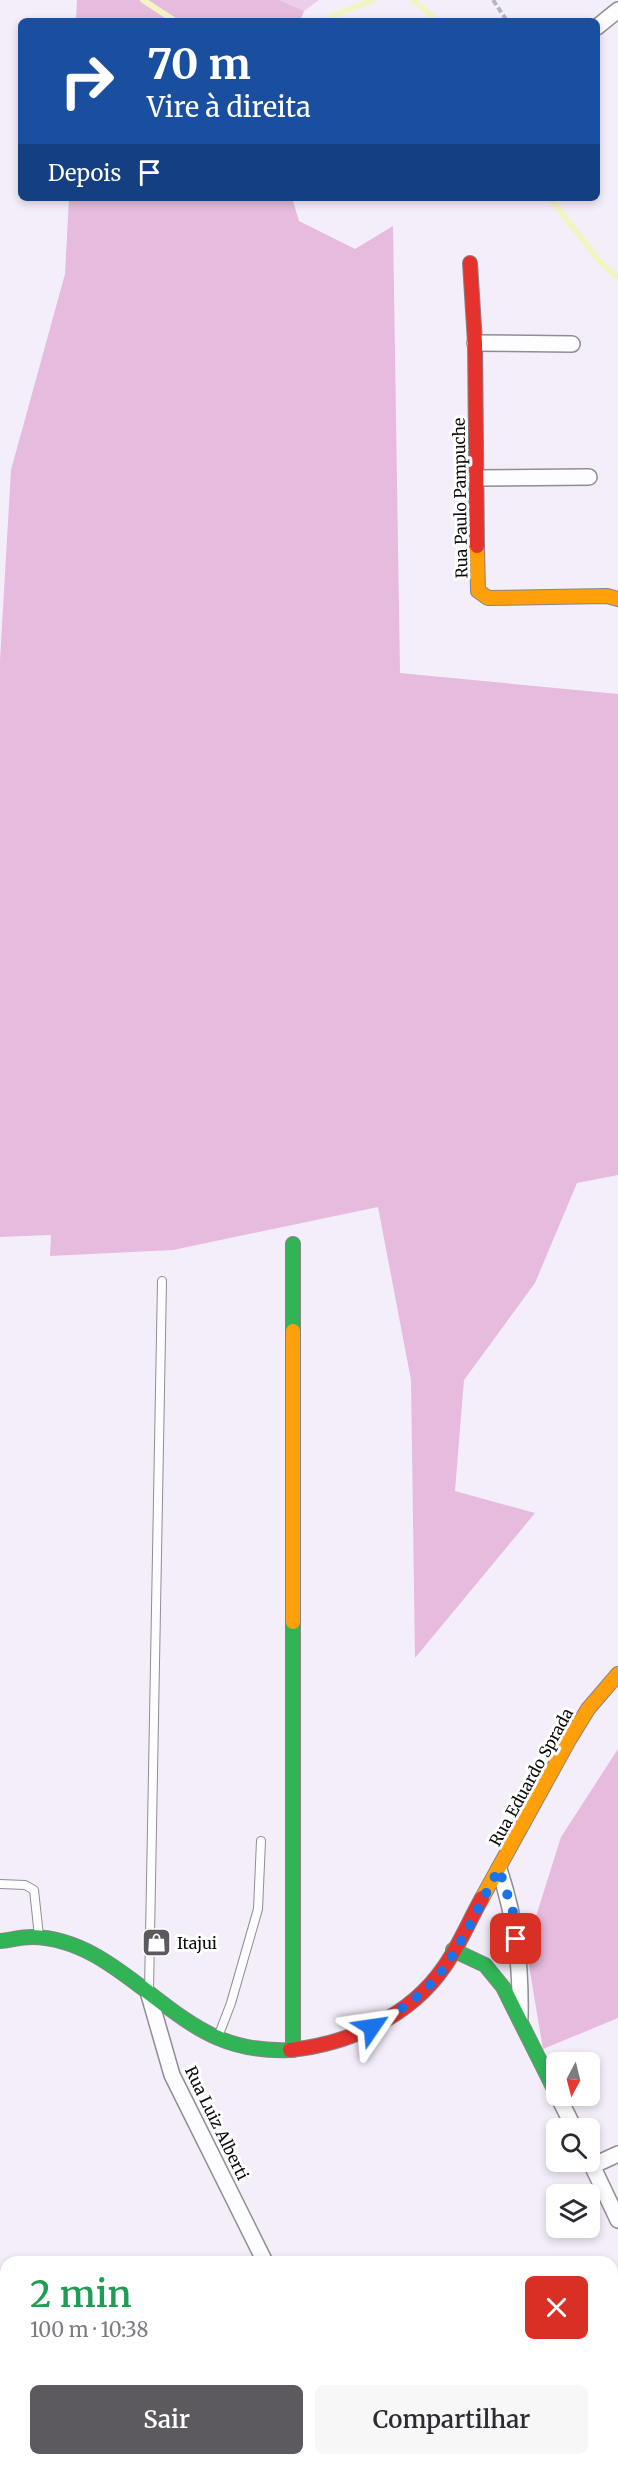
<!DOCTYPE html>
<html lang="pt">
<meta charset="utf-8">
<style>
:root{--surface:#fff;--page:#f7f7f7;--text:#2b2b33;--muted:#7c7c81;--accent:#5d5a5f}
body{margin:0;font-family:Merriweather,serif;background:var(--page);color:var(--text);height:100vh;display:flex;flex-direction:column;font-size:22px;white-space:nowrap}
*{box-sizing:border-box;margin:0}
p{font-size:20px;color:var(--muted)}
.icon{flex:none;width:33px;height:33px;fill:none;stroke:currentColor;stroke-width:2;stroke-linecap:round;stroke-linejoin:round}
.map{position:relative;flex:1;overflow:hidden}
.panel{position:absolute;left:0px;top:2256px;width:618px;height:210px;display:flex;flex-direction:column;background:var(--surface);border-radius:18px 18px 0 0;box-shadow:0 3px 9px #0003}
.panel>*{flex:none}
.hud{position:absolute;left:18px;top:18px;width:582px;height:183px;border-radius:9px;box-shadow:0 3px 9px #0003;background:#1a4fa0;color:#fff;overflow:hidden}
.needle{width:39px;rotate:187deg}
.buttons{position:absolute;left:546px;top:2052px;display:grid;gap:12px}
.buttons a{display:grid;place-items:center;width:54px;height:54px;border-radius:9px;background:var(--surface);box-shadow:0 3px 9px #0003;font-size:30px}
.pin{position:absolute;display:grid;place-items:center;width:51px;height:51px;color:#fff;margin:-26px;border-radius:12px;box-shadow:0 3px 9px #0006}
.me{position:absolute;width:66px;margin:-33px;rotate:58deg;stroke-linejoin:round;filter:drop-shadow(0 0 4px #0008)}
.turn{display:flex;align-items:center;gap:21px;height:126px;padding:0 30px;font-size:27px}
.turn .icon{width:78px;height:78px;stroke-width:2.5}
.turn b{display:block;font-size:42px;line-height:51px}
.then{display:flex;align-items:center;height:57px;padding:0 30px;background:#0003;gap:12px;font-size:22px}
.round{display:grid;place-items:center;flex:none;width:63px;height:63px;border-radius:9px;background:var(--page)}
.head{display:flex;align-items:center;justify-content:space-between;height:102px;padding:0 30px}
h1{font-size:36px;font-weight:600;line-height:45px;color:#1e9e55}
.action{display:flex;gap:12px;margin-top:auto;padding:12px 30px}
.action a{flex:1;height:69px;border-radius:9px;background:var(--accent);color:#fff;font-size:24px;font-weight:600;line-height:69px;text-align:center}
.action a+a{background:var(--page);color:var(--text)}
.map>svg:first-child{display:block}
.green{fill:#eecdeb}
.forest{fill:#e6bbde}
.lines{fill:none;stroke-linecap:round;stroke-linejoin:round}
.stream{stroke:#f2f5c3;stroke-width:6}
.lane-casing{stroke:#908d93;stroke-width:10}
.street-casing{stroke:#908d93;stroke-width:18}
.fast-casing{stroke:#878489;stroke-width:16}
.slow-casing{stroke:#878489;stroke-width:16}
.jam-casing{stroke:#878489;stroke-width:16}
.path{stroke:#b6b5b7;stroke-width:4;stroke-dasharray:6 3;stroke-linecap:butt}
.lane{stroke:#fdfcfe;stroke-width:8}
.street{stroke:#fdfcfe;stroke-width:15}
.fast{stroke:#30b455;stroke-width:14}
.slow{stroke:#ff9f0a;stroke-width:14}
.jam{stroke:#e5322d;stroke-width:14}
.route{stroke:#1a73e8;stroke-width:10;stroke-dasharray:0 18}
.labels{text-anchor:middle;dominant-baseline:central;stroke-width:6;stroke-linejoin:round;paint-order:stroke}
.street-label{font-size:16px;fill:#0b0b0b;stroke:#fff}
.poi-label{font-size:16px;fill:#0b0b0b;stroke:#fff;text-anchor:start}
</style>
<div class="map">
<svg width="618" height="2466" viewBox="0 0 618 2466">
<rect width="100%" height="100%" fill="#f4eefa"/>
<path class="green" d="M279 0H319L304 11Z"/>
<path class="forest" d="M77 0H279L304 11 300 21H76Z
M69 198H292L299 221 355 249 393 226 400 673 618 694V1175L577 1183 535 1283 464 1380 455 1491 535 1513 415 1658 411 1380 378 1207 173 1250 50 1256 51 1235 0 1237V660L11 470 65 274Z
M618 1749V2018L543 2049 526 1948 561 1837Z
M6 2348V2460H115L124 2466H0V2350Z"/>
<g class="lines">
<path class="stream" d="M143 0 175 21
M413 0 438 21
M326 21 332 16 373 0
M550 198 599 261 618 278"/>
<defs>
<path id="lane" d="M0 1884 25 1885 34 1890 39 1936
M149 1991 162 1281
M218 2037 231 2003 258 1909 261 1841"/>
<path id="street" d="M597 27 618 10
M475 343 572 344
M475 478 589 477
M499 1869C516 1920 521 1965 520 2018
M149 1995 172 2075 265 2262
M558 2096 574 2128
M590 2161 618 2220
M592 2166 618 2154
M365 2460 368 2466"/>
<path id="fast" d="M293 1244V1331
M293 1622V2050
M0 1941C10 1940 21 1937 32 1937 106 1938 155 2011 218 2038 241 2048 265 2051 290 2050
M453 1950 485 1965 503 1987 556 2093"/>
<path id="slow" d="M477 546 478 591 488 598 607 596 618 599
M293 1331V1622
M482 1898 569 1740 588 1709 618 1674"/>
<path id="jam" d="M470 263 475 343 477 546
M290 2050C348 2044 410 2017 444 1967 459 1946 469 1921 482 1898"/>
</defs>
<use href="#lane" class="lane-casing"/>
<use href="#street" class="street-casing"/>
<use href="#fast" class="fast-casing"/>
<use href="#slow" class="slow-casing"/>
<use href="#jam" class="jam-casing"/>
<path class="path" d="M493 0 507 21"/>
<use href="#lane" class="lane"/>
<use href="#street" class="street"/>
<use href="#fast" class="fast"/>
<use href="#slow" class="slow"/>
<use href="#jam" class="jam"/>
</g>
<g class="lines">
<path class="route" d="M372 2027C392 2015 412 2003 429 1986 458 1956 478 1906 499 1869L513 1912 516 1939"/>
</g>
<defs>
<symbol id="shop-square" viewBox="-11 -11 22 22"><rect x="-9" y="-9" width="18" height="18" rx="4" fill="#5d5a5f" stroke="#fff"/><path d="M-5-2.5h2.3a2.7 3.5 0 0 1 5.4 0H5L5.5 6h-11ZM-1.5-2.5h3a1.5 2.3 0 0 0-3 0Z" fill="#fff"/></symbol>
</defs>
<g fill-rule="evenodd">
<use href="#shop-square" x="140" y="1926" width="33" height="33"/>
</g>
<g class="labels">
<g class="street-label">
<text transform="translate(460 498) rotate(-91)">Rua Paulo Pampuche</text>
<text transform="translate(531 1777) rotate(-61)">Rua Eduardo Sprada</text>
<text transform="translate(217 2123) rotate(64)">Rua Luiz Alberti</text>
</g>
<g class="poi-label">
<text x="177" y="1943">Itajui</text>
</g>
</g>
</svg>
<div class="buttons">
<a><svg class="needle" viewBox="-14 -14 28 28"><path d="M0-13l5 13h-10z" fill="#e53935"/><path d="M0 13l5-13h-10z" fill="#7c7c81"/></svg></a>
<a><svg class="icon" aria-label="search" viewBox="0 0 24 24"><circle cx="10" cy="10" r="6"/><path d="M15 15l6 6"/></svg></a>
<a><svg class="icon" aria-label="layers" viewBox="0 0 24 24"><path d="M12 4l9 5-9 5-9-5zM3 14l9 5 9-5"/></svg></a>
</div>
<div class="pin" style="left:516px;top:1939px;background:#d93025"><svg class="icon" aria-label="arrive" viewBox="0 0 24 24"><path d="M6 21V4h12l-3 4 3 4H6"/></svg></div>
<svg class="me" style="left:372px;top:2027px" viewBox="-20 -20 40 40"><path d="M0-17L14 15 0 8-14 15z" fill="#1a73e8" stroke="#fff" stroke-width="4"/></svg>
<div class="hud">
<div class="turn"><svg class="icon" aria-label="right" viewBox="0 0 24 24"><path d="M7 20v-9h11M14 6l5 5-5 5"/></svg><div><b>70 m</b>Vire à direita</div></div>
<div class="then">Depois<svg class="icon" aria-label="arrive" viewBox="0 0 24 24"><path d="M6 21V4h12l-3 4 3 4H6"/></svg></div>
</div>
<section class="panel">
<div class="head"><div><h1>2 min</h1><p>100 m · 10:38</p></div><a class="round" style="background:#d93025;color:#fff"><svg class="icon" aria-label="close" viewBox="0 0 24 24"><path d="M6 6l12 12M18 6L6 18"/></svg></a></div>
<div class="action"><a>Sair</a><a>Compartilhar</a></div>
</section>
</div>
